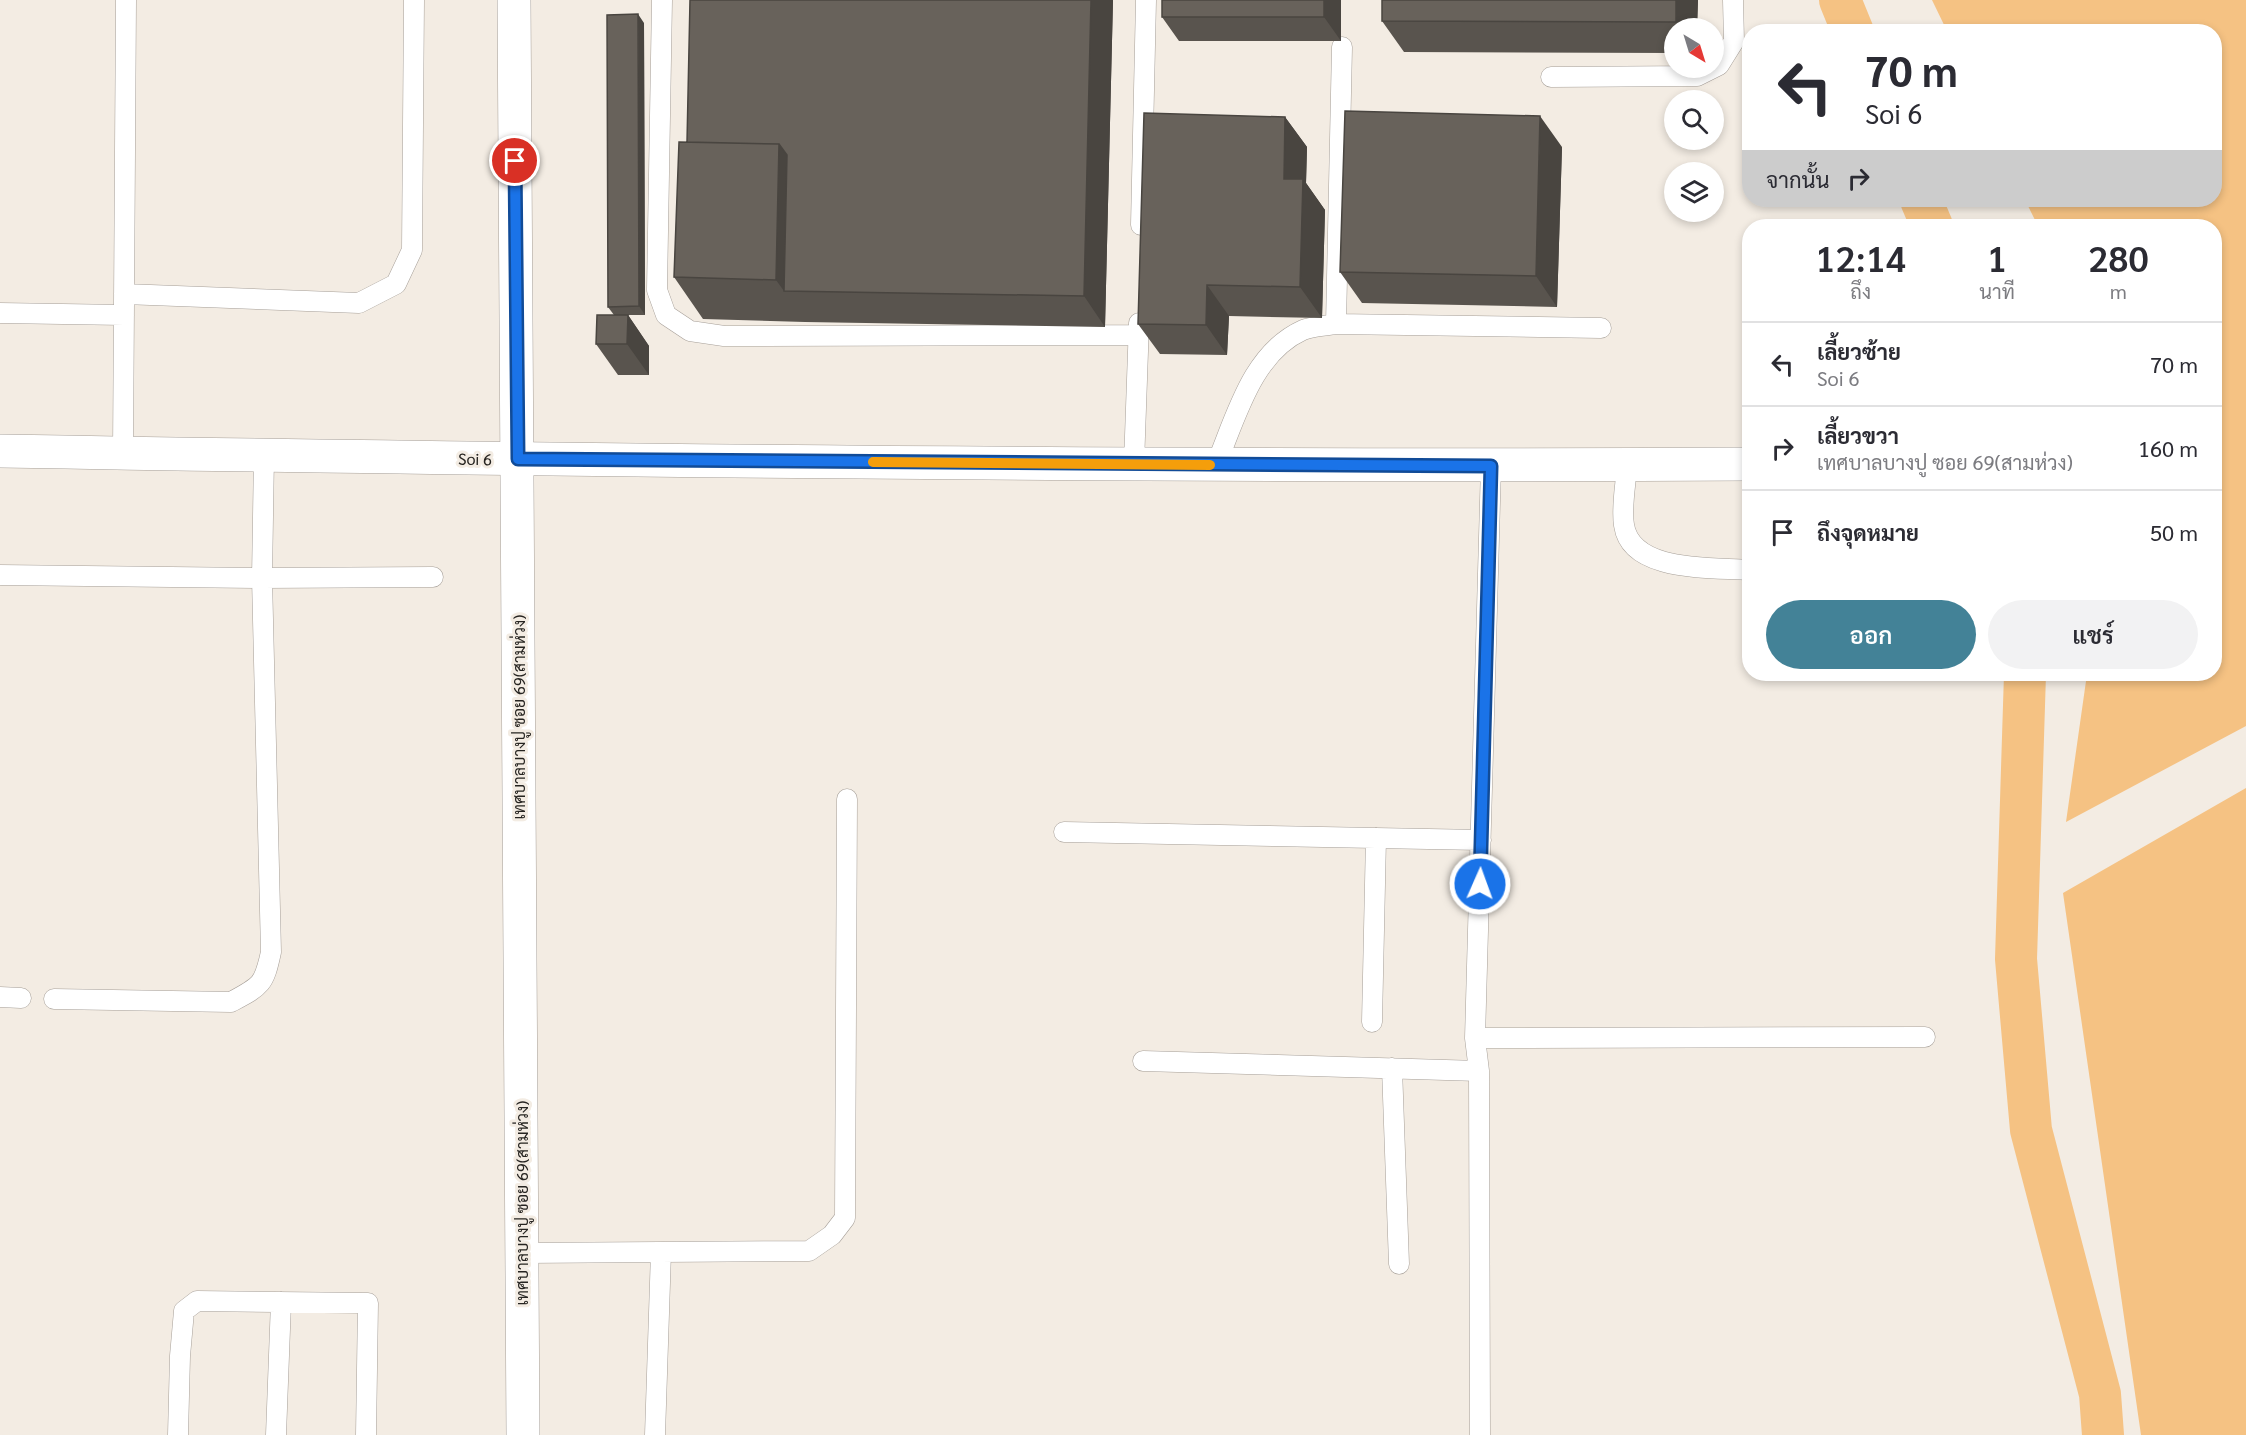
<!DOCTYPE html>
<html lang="th">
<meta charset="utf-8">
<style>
body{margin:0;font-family:Georgia,Sarabun,serif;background:#f2f2f3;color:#2b2b33;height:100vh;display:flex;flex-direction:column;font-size:22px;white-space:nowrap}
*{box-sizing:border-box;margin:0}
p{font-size:20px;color:#7c7c81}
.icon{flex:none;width:33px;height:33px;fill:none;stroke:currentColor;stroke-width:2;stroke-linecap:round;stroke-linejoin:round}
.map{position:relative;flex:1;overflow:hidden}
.side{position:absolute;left:1742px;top:219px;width:480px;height:462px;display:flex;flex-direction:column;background:#fff;border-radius:24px;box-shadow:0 3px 9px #0003}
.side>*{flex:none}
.guide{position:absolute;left:1742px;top:24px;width:480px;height:183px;border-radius:24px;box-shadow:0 3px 9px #0003;background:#fff;color:#2b2b33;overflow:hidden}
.needle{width:39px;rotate:142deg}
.fabs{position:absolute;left:1664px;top:18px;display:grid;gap:12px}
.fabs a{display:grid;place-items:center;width:60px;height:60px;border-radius:50%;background:#fff;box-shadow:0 3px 9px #0003;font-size:30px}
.pin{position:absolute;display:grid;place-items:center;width:51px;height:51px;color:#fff;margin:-26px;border:3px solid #fff;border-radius:50%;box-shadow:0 2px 6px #0007}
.me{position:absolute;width:66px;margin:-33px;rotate:2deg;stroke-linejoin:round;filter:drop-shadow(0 0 4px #0008)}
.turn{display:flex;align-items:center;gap:21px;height:126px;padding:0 24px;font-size:27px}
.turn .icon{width:78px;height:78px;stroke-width:2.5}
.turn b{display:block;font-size:42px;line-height:51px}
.then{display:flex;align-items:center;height:57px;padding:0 24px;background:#0003;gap:12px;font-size:22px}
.eta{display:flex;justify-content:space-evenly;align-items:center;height:102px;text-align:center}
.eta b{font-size:36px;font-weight:600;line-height:42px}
.cta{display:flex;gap:12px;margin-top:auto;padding:12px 24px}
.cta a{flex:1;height:69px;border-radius:36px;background:#438297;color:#fff;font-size:24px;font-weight:600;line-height:69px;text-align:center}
.cta a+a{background:#f2f2f3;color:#2b2b33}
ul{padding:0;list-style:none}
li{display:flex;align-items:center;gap:18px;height:84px;padding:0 24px;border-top:2px solid #e1e1e2}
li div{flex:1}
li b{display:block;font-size:22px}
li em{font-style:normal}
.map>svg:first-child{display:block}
.water{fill:#f5c283}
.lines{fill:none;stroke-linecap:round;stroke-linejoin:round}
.canal{stroke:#f5c283;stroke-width:42}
.service-casing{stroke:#a69f98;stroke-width:21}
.minor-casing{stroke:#a69f98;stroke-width:34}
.tertiary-casing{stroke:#a69f98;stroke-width:34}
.service{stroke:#fff;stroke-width:20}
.minor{stroke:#fff;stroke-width:33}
.tertiary{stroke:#fff;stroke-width:33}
.wall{fill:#59544e}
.shaded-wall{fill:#494540}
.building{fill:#68625b;stroke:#494540;stroke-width:1.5}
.route-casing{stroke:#114b97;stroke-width:15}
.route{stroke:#1a73e8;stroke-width:10}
.slow{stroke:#f59e0b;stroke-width:10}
.labels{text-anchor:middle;stroke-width:6;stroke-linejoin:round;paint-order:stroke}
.street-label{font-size:16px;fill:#262421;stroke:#f3ece3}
</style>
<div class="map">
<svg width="2246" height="1435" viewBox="0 0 2246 1435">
<rect width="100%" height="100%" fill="#f3ece3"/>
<!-- water -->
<path class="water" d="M1932,0H2246V726L2066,822L2087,674H2214V226H2038L2025,200H2214V32L1947,31Z
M2246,788V1435H2141L2063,893Z"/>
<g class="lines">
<!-- canal -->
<path class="canal" d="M1840,0L1853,32
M1921,200L1932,226
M2025,674L2016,959L2031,1130L2100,1394L2103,1435"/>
<defs>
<path id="service" d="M662,0L657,290L666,315L690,331L724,336L1139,335
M1551,77L1697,76L1719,65L1734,41L1733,0
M1141,225L1146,0
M124,294L359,303L396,284L412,250L414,0
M0,313L124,315
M1336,324L1342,47
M123,454L126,0
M1134,464L1139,323
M1216,465C1236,417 1252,353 1303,330C1313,326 1326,326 1336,324L1601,328
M1627,465C1626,484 1621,507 1624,525C1631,573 1712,567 1749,570
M0,575L262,578L433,577
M1064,832L1481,840
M0,997L21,998
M54,999L231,1002C261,986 264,985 271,952L262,578L264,455
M1372,1022L1376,838
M1475,1038L1925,1037
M1143,1061L1479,1071
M1392,1068L1399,1264
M522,1253L809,1251L832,1235L845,1218L847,799
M178,1435L180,1356L184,1311L197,1301L368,1303L366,1435
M276,1435L281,1302
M655,1435L661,1252
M1480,1435L1479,1071L1475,1038L1491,466"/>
<path id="minor" d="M0,451C583,461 1166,467 1749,464"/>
<path id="tertiary" d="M514,0L523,1435"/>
</defs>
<!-- service casing -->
<use href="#service" class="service-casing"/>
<!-- minor casing -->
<use href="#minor" class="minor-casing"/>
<!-- tertiary casing -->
<use href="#tertiary" class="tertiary-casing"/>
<!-- service -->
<use href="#service" class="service"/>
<!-- minor -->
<use href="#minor" class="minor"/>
<!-- tertiary -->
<use href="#tertiary" class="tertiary"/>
</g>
<!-- wall -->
<path class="wall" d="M1113,0L1105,327L805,322L703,319L674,277L687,142Z
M1162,0H1341V41H1179L1162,17Z
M1382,0H1698L1697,28H1674V53L1404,52L1382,21Z
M644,23L645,315H626H628L649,346V375H618L596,344L614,315L608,307Z
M1285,117L1307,147L1306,183L1325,210L1322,318L1229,316L1227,355L1160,354L1138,324Z
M1562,147L1557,307L1362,303L1340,272Z"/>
<!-- shaded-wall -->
<path class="shaded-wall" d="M1091,0H1113L1105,327L1084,296Z
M1324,0H1341V41L1324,17Z
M1676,0H1698L1697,28H1680L1676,22Z
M638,14L644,23L645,315L639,306Z
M1540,116L1562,147L1557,307L1536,276Z
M1285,117L1307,147L1306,183L1325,210L1322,318L1300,287L1284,179Z
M779,144L809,185L784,291L776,280Z
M1207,285L1229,316L1227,355L1206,325Z
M628,315L649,346V375L627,344Z"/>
<!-- building -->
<path class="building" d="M690,0H1091L1084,296L784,291L787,155L779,144L687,142Z
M1162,0H1324V17H1162Z
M1382,0H1676V22L1382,21Z
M638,14L639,306L608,307L607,15Z
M1345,111L1540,116L1536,276L1340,272Z
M1144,113L1285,117L1284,179H1303L1300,287L1207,285L1206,325L1138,324Z
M679,142L779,144L776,280L674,277Z
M597,315H628L627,344H596Z"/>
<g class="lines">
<defs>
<path id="route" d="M515,161L518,459L1491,466L1480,884"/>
</defs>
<!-- route casing -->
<use href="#route" class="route-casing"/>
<!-- route -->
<use href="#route" class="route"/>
<!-- slow -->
<path class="slow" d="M873,462L1210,465"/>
</g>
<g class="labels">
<!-- street labels -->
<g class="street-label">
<text transform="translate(475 459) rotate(1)" y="6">Soi 6</text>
<text transform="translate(519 717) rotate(-90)" y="6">เทศบาลบางปู ซอย 69(สามห่วง)</text>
<text transform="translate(522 1203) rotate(-90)" y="6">เทศบาลบางปู ซอย 69(สามห่วง)</text>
</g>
</g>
</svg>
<div class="fabs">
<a><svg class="needle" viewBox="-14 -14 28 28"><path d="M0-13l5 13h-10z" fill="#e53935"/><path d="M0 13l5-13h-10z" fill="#7c7c81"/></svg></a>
<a><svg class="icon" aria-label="search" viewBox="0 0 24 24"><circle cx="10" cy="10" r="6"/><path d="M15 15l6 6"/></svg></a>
<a><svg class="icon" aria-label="layers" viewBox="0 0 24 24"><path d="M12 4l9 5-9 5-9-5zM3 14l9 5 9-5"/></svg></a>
</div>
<div class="pin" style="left:515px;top:161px;background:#d93025"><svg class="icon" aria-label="arrive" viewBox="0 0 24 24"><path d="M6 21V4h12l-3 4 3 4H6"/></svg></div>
<svg class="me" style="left:1480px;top:884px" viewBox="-20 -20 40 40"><circle r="17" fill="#1a73e8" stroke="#fff" stroke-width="3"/><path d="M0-11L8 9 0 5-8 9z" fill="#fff"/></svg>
<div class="guide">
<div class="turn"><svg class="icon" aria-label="left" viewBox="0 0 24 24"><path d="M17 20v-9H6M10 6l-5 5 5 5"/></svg><div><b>70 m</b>Soi 6</div></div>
<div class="then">จากนั้น<svg class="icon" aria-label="right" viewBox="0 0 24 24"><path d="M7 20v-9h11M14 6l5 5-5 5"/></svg></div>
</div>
<section class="side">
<div class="eta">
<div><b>12:14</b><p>ถึง</p></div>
<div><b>1</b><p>นาที</p></div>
<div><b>280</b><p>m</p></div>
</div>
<ul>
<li><svg class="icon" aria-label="left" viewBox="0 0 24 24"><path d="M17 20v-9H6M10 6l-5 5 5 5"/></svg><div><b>เลี้ยวซ้าย</b><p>Soi 6</p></div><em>70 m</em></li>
<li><svg class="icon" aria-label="right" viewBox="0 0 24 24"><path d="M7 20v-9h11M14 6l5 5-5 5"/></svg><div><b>เลี้ยวขวา</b><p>เทศบาลบางปู ซอย 69(สามห่วง)</p></div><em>160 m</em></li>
<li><svg class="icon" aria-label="arrive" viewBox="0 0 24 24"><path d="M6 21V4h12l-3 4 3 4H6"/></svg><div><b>ถึงจุดหมาย</b></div><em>50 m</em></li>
</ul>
<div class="cta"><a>ออก</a><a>แชร์</a></div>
</section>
</div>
